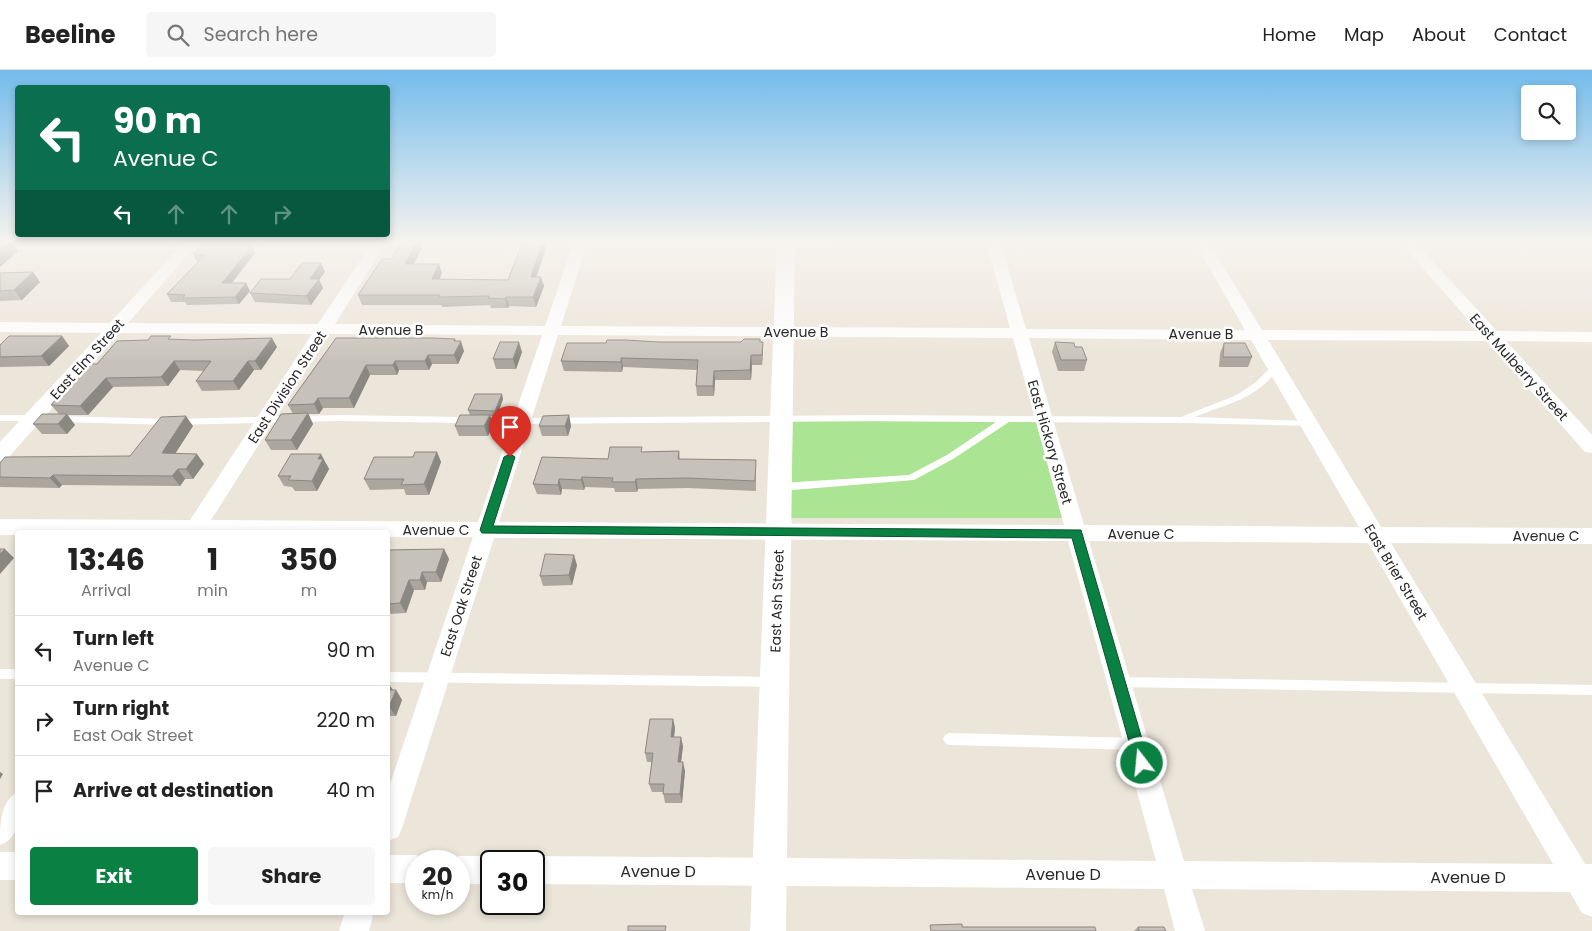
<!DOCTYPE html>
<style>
body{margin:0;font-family:Poppins,sans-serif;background:#f6f6f6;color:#222;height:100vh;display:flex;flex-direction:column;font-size:19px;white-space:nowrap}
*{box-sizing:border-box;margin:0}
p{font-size:16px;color:#767676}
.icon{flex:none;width:28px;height:28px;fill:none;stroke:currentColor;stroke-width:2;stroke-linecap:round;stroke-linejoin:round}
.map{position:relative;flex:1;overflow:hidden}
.panel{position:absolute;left:15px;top:460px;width:375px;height:385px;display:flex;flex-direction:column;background:#fff;border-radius:5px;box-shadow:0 2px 8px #0003}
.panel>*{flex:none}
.top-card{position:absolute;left:15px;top:15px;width:375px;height:152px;border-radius:5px;box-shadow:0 2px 8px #0003;background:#0b6e4f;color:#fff;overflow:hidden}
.tools{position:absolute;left:1521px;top:15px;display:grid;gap:10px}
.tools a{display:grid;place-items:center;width:55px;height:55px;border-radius:5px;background:#fff;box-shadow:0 2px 8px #0003;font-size:25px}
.speed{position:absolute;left:405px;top:780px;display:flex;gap:10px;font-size:25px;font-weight:700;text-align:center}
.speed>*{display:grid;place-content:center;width:65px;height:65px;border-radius:50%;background:#fff;box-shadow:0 2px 8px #0003;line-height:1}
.speed small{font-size:12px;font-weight:400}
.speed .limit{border:2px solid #111;border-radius:8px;background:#fff;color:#111}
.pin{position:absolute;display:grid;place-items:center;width:42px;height:42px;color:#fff;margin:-51px -21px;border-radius:50% 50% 50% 0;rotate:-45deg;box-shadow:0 0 5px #0007}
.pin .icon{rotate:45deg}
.me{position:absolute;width:55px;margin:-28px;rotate:344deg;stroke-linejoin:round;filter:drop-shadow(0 0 4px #0008)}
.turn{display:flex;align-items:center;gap:18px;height:105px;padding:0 15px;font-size:22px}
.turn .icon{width:65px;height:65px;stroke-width:2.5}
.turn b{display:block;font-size:35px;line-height:42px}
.lanes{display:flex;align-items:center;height:48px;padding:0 15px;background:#0003;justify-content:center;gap:25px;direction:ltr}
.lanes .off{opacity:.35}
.eta{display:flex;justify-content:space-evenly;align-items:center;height:85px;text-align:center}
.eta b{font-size:30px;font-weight:700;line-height:35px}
.cta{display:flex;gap:10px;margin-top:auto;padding:10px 15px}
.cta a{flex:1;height:58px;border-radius:5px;background:#0b8043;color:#fff;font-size:20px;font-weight:700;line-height:58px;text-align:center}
.cta a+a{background:#f6f6f6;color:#222}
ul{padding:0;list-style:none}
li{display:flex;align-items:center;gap:15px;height:70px;padding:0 15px;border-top:1px solid #e0e0e0}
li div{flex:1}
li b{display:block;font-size:19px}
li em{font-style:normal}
header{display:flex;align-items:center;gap:30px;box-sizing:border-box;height:70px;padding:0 25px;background:#fff;border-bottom:1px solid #e0e0e0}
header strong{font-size:24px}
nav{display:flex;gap:28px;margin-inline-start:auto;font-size:18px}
.search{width:350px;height:45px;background:#f6f6f6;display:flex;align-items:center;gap:12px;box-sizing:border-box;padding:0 18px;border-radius:5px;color:#767676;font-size:19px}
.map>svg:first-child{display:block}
.green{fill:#abe593}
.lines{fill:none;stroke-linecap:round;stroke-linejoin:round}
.service{fill:#fff;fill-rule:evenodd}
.minor{fill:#fff;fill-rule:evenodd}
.tertiary{fill:#fff;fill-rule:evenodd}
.wall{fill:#aba79f}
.shaded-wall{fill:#8b8882}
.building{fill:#c7c2b9;stroke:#8b8882}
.route{fill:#0b8043;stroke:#07532c}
.labels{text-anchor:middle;stroke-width:5;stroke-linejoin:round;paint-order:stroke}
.street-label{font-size:14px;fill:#292929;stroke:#fff}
.near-street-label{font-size:16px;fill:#292929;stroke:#fff}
</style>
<header>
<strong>Beeline</strong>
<div class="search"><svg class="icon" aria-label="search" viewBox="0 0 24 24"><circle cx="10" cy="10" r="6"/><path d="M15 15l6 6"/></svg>Search here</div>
<nav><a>Home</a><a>Map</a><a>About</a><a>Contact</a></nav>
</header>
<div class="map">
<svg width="1592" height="861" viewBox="0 0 1592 861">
<rect width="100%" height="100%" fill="#ece5d9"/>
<!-- green -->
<path class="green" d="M793,351L1037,352L1062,448H790Z"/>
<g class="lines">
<!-- service -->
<path class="service" d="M915,171L997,172L993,174L786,178L378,176L374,174L378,172L786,174Z
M0,175L211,177L215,179L211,181L0,179Z
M238,177L374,178L378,180L374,182L241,181H238Z
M1275,295L1279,298L1278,300C1251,332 1230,332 1195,347L1308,351L1311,352L1313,354L1311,356L1183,353L1009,352L953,389L914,410L780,421L775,417L780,413L909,405L947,385L996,352L876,351L522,354L340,351L171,355L58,352L53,349L58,346L171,349L340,345L522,348L876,345L1181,347L1237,325L1256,312L1272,296Z
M0,345H34L39,348L34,351H0Z
M0,599H18V609H0Z
M388,602L774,607L778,608L780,612L778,616L774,617L388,612Z
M1119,607L1592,615V625L1119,617L1115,616L1113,612L1115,608Z
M949,663L1136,668L1140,670L1142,674L1140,678L1136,680L949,675L945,673L943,669L945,665Z"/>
<!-- minor -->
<path class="minor" d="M185,171H200L128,253L318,254L373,171H387L335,254L545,256L574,171H588L561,256L1010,258L986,171H1000L1026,259L1245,260L1194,171H1208L1262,260L1478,261L1399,171H1414L1497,261L1592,262V272L1506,271L1592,365V383L1585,382L1487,271L1268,270L1381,457L1592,458V474L1391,473L1585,794H1592V847L1582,843L1570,822L1192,819L1205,861H1175L1164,819L534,814V791H524L534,786L1156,791L1068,471L494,468L402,758L398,767L388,771V720L473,467H388V462H18V465H0V449L190,450L312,264L119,263L7,389L0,391V372L101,263L0,262V252L110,253ZM329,264L542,265L478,452L211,450ZM558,265L1013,268L1064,455L499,452ZM1029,268L1251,270L1359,457L1084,455ZM1089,471L1368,473L1553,794L1184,791Z
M18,722C18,743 23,766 0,775C0,755 0,731 18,722Z
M0,782H18V810H0Z
M388,785H416L426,789L427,791H416V813H388Z
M459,786H491L501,791H491V814H459V791H449Z
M345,842H374L369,861H339Z"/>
<!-- tertiary -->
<path class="tertiary" d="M777,171H795L786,861H750Z"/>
</g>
<!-- wall -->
<path class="wall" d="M0,171H29L26,173H12L18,181Z
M210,171H248L245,175L212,174Z
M523,171H544L546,179L536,207H541L544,216L536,237L509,236L508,238H491L490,235L442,237L441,235H362L358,225L391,189L422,178L414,194L442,203L440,209L508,210Z
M255,183L232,213L250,221L239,234L187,235L185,232H171L167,224L199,192H197L193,184Z
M321,193L325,202L319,210L323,218L311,235L255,232L250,223L290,209Z
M33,202L40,212L22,230L0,231V203Z
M62,266L69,276L49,296L0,297V275Z
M336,268L464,281L458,294H432L429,300H399L397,305H370L354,338H323L319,344H308L313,354L297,380H271L265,370L293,344L288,335Z
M148,270H173L277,277L261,300H254L239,320L202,321L196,311L204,301L180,300L168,316L113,317L88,345H67L75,355L67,364H42L33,354L59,344L51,335L77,309L97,294Z
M763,272L762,295H752L751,310H715L714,326H697L696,316L697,300L623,297L622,302L564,301L561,291Z
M1055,272L1075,277L1087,290L1084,301H1058L1052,282Z
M1224,273L1252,287L1248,297H1219L1220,283Z
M522,282L516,299H496L493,289Z
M503,329L497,346H490L493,355L488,366H459L455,356L470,345L468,340Z
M569,345L571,356L568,366H542L539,356Z
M193,356L175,384L204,394L193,409H185L180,416L62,415L59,418L0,417V393L130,386Z
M679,381L680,389L756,400V421L688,418L638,419L637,422H615L614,418L585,417L584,420L562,419L561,425L537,424L533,414L608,389L642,382Z
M437,382L441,392L429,425H406L404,419L370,420L364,409L413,387Z
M327,394V395L329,399L317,421H295L292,417L284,416L278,406Z
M444,479L449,489L441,512H427L425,520H414L406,543L388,544V480Z
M577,495L572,515L543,516L540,506Z
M388,616H390L393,620H396L402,630L396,646H389L388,649Z
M673,649L675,658L674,667L683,676L681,692L685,701L682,733H665L663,722H652L649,714L652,692H647L645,683Z
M1138,857L1166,861H1134Z"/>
<!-- shaded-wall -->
<path class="shaded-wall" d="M11,171L18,181L0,197V180Z
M243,171H248L245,175Z
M417,171H419L422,178L409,203L405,194Z
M543,171H544L546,179L533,216L531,207Z
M252,176L255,183L226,220L222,213Z
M321,193L325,202L319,210L323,218L311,235L306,226L310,209Z
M439,194L442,203L435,218L432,209Z
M33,202L40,212L22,230L14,220Z
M541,207L544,216L536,237L533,227Z
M246,213L250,221L239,234L235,227Z
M506,227L509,236L508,238L505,229Z
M62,266L69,276L49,296L41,286Z
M272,268L277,277L261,300L255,291Z
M455,269L458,277L461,271L464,281L458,294L454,285V271Z
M519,272L522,282L516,299L513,289Z
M763,272V281L762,295V285Z
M428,285L432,294L429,300L425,291Z
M751,285L752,295L751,310L750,300Z
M621,288L623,297L622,302L621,292Z
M174,291L180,300L168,316L161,307Z
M248,291L254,300L239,320L233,311Z
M395,291L399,300L397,305L393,295Z
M366,295L370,305L354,338L349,328Z
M714,301L715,310L714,326L713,316Z
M106,308L113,317L88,345L80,336Z
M502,324L503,329L497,346L495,341Z
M318,328L323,338L319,344L314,334Z
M308,343L313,354L297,380L291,370Z
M67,344L75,355L67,364L58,354Z
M490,345L493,355L488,366L484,356Z
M569,345L571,356L568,366L565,356Z
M186,346L193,356L169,393L162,383Z
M437,382L441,392L429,425L424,414Z
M197,384L204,394L193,409L186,399Z
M321,384L329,399L317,421L312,411L318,389Z
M178,399L185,409L180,416L172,406Z
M53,405L62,415L59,418L50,408Z
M582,407L585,417L584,420L581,410Z
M559,409L562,419L561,425L558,415Z
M636,409L638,419L637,422L635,412Z
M5,479L14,488L0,504V484Z
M444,479L449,489L441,512L436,502Z
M574,485L577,495L572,515L569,505Z
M422,502L427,512L425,520L420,510Z
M409,510L414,520L406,543L400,533Z
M390,616L395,623L396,620L402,630L396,646L389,637V620Z
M673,649L675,658L673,676L671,667Z
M681,667L683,676L680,701L678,692Z
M683,692L685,701L682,733L680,724Z
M0,702L3,704L0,709Z"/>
<!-- building -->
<path class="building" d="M0,171H11L0,180Z
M401,171H417L405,194H439L432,209L508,210L523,171H543L531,207H541L533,227H506L505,229L488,228L489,226L439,227L440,225H358L382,189H391Z
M202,175L252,176L222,213H246L235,227L183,228L185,225L167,224L205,185L193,184Z
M302,193H321L310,209H319L306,226L250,223L261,209H290Z
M33,202L14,220L0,221V203Z
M9,266H62L41,286L0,287V275Z
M151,266H171L168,269L194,270L272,268L255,291H248L233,311H196L211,291H174L161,307L106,308L80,336L51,335L73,309H77L92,294H97L117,271L148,270Z
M336,268H433L455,269L454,271H461L454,285H428L425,291H395L393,295H366L349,328H318L314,334L288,335Z
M744,269H760V272H763L762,285H751L750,300L714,301L713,316H696L698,290L621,288V292L561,291L567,273H606L607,270H625L659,272H741Z
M500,272H519L513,289H493Z
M1055,272L1074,273L1075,277H1082L1087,290H1061Z
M1224,273H1245L1252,287H1223Z
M475,324H502L495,341L468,340Z
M308,343L291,370H265L281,344Z
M42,344H67L58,354H33Z
M460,345H490L484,356H455Z
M569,345L565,356H539L543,346Z
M186,346L162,383L197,384L186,399H178L172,406L53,405L50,408L0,407V393L5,387L130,386L161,347Z
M610,377H642L641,382L679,381L678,389L756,390L755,411L687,408L636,409L635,412H612L613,408L582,407L581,410L559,409L558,415L533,414L542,387L608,389Z
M415,382H437L424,414L401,415L404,409H364L374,387H413Z
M291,384H321L318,389H323L312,411L288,410L291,406H278Z
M0,479H5L0,484Z
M444,479L436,502H422L420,510H409L400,533L388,534V480Z
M545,484L574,485L569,505L540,506Z
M388,616H390L389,620H396L389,637H388Z
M650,649H673L671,667H681L678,692H683L680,724H663L664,714H649L653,683H645Z
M962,854V857H1095L1096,861H931L930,855Z
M628,856H666L665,861H628Z
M1138,857H1164L1166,861H1139Z"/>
<!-- sky -->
<linearGradient id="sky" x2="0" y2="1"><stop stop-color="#74bcec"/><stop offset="0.59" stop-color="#f6f3ee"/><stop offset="1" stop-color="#f6f3ee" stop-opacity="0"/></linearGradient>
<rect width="1592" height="292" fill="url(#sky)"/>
<!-- route -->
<path class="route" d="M510,384L515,387L493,456L1081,460L1149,693L1147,698L1142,700L1137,698L1135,693L1072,468L482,463L480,460L504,387Z"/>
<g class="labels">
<!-- street labels -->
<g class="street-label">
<text x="391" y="265">Avenue B</text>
<text x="796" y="267">Avenue B</text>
<text x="1201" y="269">Avenue B</text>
<text transform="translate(87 289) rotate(-48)" y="5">East Elm Street</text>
<text transform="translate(1519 297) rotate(48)" y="5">East Mulberry Street</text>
<text transform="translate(287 317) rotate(-57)" y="5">East Division Street</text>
<text transform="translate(1050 372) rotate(74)" y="5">East Hickory Street</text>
<text x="436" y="465">Avenue C</text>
<text x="1141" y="469">Avenue C</text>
<text x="1546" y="471">Avenue C</text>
<text transform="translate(1396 502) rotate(59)" y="5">East Brier Street</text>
<text transform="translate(777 531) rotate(-88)" y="5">East Ash Street</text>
<text transform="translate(461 536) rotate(-72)" y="5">East Oak Street</text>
</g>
<!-- near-street labels -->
<g class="near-street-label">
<text x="658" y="807">Avenue D</text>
<text x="1063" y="810">Avenue D</text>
<text x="1468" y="813">Avenue D</text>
</g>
</g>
</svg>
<div class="tools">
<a><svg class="icon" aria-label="search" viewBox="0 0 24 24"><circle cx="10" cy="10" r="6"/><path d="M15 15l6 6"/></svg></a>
</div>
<div class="speed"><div>20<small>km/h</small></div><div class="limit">30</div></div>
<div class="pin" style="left:510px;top:387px;background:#d93025"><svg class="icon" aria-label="arrive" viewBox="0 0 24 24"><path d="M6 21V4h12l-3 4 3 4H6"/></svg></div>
<svg class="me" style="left:1142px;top:693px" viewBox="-20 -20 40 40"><circle r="17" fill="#0b8043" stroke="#fff" stroke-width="3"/><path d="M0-11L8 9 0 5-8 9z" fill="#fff"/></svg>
<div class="top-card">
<div class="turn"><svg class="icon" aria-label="left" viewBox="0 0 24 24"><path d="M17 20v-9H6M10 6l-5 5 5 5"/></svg><div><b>90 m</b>Avenue C</div></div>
<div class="lanes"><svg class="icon" aria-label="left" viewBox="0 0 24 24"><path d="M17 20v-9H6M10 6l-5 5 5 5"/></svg><svg class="icon off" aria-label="ahead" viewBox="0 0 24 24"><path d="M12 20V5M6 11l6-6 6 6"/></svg><svg class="icon off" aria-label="ahead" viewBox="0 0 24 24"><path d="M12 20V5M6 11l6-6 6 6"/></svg><svg class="icon off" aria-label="right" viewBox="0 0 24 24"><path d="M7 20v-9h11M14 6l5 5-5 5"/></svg></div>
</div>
<section class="panel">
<div class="eta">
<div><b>13:46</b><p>Arrival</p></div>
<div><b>1</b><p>min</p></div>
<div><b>350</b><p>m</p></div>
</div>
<ul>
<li><svg class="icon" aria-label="left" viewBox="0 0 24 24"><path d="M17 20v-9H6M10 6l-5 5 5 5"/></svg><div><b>Turn left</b><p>Avenue C</p></div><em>90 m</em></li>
<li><svg class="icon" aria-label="right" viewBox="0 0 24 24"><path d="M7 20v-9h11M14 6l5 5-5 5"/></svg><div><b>Turn right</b><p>East Oak Street</p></div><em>220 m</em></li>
<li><svg class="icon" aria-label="arrive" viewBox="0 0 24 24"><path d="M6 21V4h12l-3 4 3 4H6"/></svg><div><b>Arrive at destination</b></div><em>40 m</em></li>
</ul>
<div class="cta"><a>Exit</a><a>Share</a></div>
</section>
</div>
